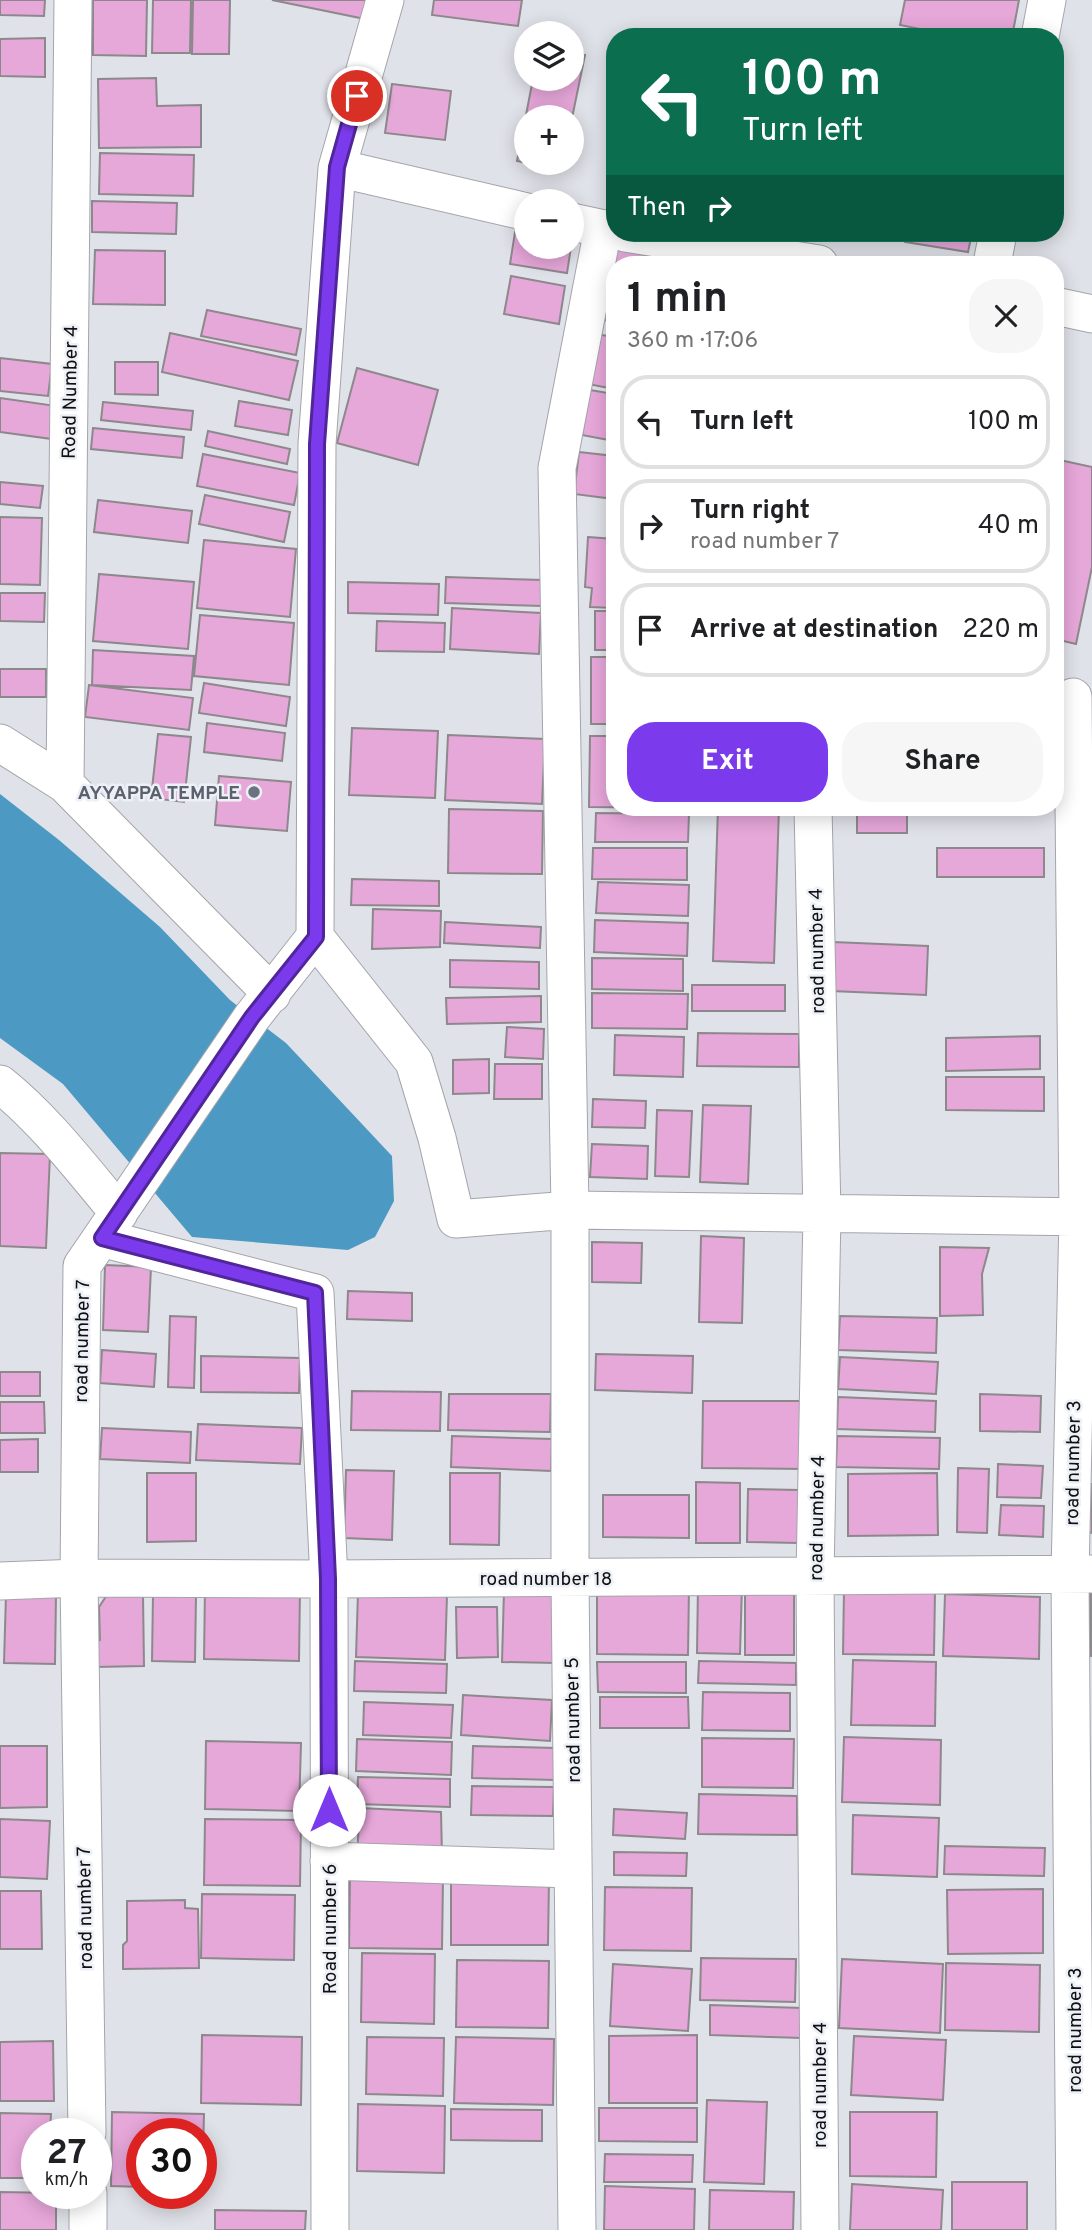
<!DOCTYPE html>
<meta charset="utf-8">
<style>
body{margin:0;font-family:Overpass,sans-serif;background:#f6f6f6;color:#202124;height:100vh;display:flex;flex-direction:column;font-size:26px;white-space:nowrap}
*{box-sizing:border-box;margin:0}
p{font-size:23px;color:#757577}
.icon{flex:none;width:38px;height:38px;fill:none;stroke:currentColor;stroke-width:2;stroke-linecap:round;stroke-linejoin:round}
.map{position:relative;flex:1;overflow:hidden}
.drawer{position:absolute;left:606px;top:256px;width:458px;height:560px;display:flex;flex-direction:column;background:#fff;border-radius:28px;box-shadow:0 4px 18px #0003}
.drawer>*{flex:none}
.hud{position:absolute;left:606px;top:28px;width:458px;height:214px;border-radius:28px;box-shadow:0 4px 18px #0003;background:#0b6e4f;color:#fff;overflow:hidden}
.controls{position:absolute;left:514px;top:21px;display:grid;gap:14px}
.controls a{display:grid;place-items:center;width:70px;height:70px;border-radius:50%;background:#fff;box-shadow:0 4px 18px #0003;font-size:35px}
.speed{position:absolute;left:21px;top:2118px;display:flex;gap:14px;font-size:35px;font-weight:700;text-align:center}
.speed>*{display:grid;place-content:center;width:91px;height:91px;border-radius:50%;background:#fff;box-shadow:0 4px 18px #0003;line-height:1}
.speed small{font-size:18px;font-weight:400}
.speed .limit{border:10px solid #d22;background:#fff;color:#111}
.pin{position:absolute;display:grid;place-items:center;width:60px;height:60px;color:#fff;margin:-30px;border:4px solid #fff;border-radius:50%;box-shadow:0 2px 7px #0007}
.me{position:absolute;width:77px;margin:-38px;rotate:0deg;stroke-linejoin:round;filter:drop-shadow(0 0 5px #0008)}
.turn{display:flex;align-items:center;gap:24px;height:147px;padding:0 21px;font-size:32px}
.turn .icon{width:91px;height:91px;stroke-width:2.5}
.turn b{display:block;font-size:49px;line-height:60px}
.then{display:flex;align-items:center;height:66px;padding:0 21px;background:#0003;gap:14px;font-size:26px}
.round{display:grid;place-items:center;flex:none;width:74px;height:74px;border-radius:28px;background:#f6f6f6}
.headline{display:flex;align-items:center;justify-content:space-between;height:119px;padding:0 21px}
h1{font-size:42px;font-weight:700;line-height:52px}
.action{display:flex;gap:14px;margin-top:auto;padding:14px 21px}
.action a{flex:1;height:80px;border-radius:28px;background:#7c3aed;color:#fff;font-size:28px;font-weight:700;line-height:80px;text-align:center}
.action a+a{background:#f6f6f6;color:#202124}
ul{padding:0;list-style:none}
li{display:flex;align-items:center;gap:21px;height:94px;margin:0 14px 10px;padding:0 7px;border:4px solid #e0e0e0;border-radius:28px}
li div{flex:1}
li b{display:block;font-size:26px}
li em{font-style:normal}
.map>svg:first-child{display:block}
.water{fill:#4c9ac3}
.building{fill:#e6a7d9;stroke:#8d888c;stroke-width:2}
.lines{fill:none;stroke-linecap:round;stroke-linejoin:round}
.street-casing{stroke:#a3a5ab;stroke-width:39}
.street{stroke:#fff;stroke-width:37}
.route-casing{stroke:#51269a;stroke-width:18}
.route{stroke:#7c3aed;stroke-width:12}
.worship-dot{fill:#6b7280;stroke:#edf0f6;stroke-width:2.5}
.labels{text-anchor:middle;stroke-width:5;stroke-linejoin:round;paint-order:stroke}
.street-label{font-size:19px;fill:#101012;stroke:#edf0f6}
.worship-label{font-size:19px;font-weight:bold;fill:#5b616d;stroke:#edf0f6;text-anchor:end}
</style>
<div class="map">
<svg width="1092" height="2230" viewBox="0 0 1092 2230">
<rect width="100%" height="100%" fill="#e0e2e9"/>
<!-- water -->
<path class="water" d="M0,794L59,840L160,927L230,1000L286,1043L392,1156L394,1201L375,1237L348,1250L192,1237L63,1084L0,1038Z"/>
<!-- building -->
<path class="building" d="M0,0H45L44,16L0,15Z
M93,0H147L146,56L93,55Z
M153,0H191L190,53H152Z
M193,0H230L229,54H192Z
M272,0H369L365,19Z
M434,0H522L518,26L432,15Z
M905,0H1019L1012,37H959L900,25Z
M45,38V77L0,76V39Z
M572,52L585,55L572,118L527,117V163L517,161L533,79H572Z
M156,78L157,106L201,105V147L99,148L98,79Z
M392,84L451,91L445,140L385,133Z
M100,153L194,155L193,196L99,194Z
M527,163H564L562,170Z
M92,201L177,203L176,234L92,232Z
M516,226L527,228V247H571L567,273L510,264Z
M906,233H972L968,252L905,242Z
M612,248L660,256L658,264H614V322L600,319Z
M671,249L714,264H668Z
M95,250L165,251V305L93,304Z
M511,276L565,286L559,324L504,314Z
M207,310L301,329L296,355L201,336Z
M170,333L298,361L289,400L162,372Z
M596,334L614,337V389L588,384Z
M0,358L52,364L48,396L0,391Z
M115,362H158V395L115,394Z
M357,368L438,390L418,465L337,443Z
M590,390L614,394V441L582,435Z
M0,398L56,406L52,439L0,432Z
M239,401L292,410L288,435L235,426Z
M103,402L193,411L191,430L101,420Z
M93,428L184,437L182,458L91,449Z
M208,431L290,449L287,464L205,446Z
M579,452L614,456V499L574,494Z
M203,454L300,473L294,505L197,486Z
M1055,459L1092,467V567L1076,644L1055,639Z
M0,482L43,486L40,508L0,504Z
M205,495L290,512L284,542L199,524Z
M98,500L192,511L188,543L94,532Z
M0,517L42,518L40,585L0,584Z
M588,537L614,539V608L590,607L592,588L585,587Z
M204,540L296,549L290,617L197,608Z
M99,574L194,582L188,649L93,641Z
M446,577L543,580L542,606L445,603Z
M348,582L439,584L438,615L348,613Z
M0,593H45L44,622L0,621Z
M452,608L541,613L539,654L450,649Z
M595,611H614V650H595Z
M200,615L294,623L289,685L194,676Z
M377,621L445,623L444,652L376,651Z
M93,650L194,656L191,690L92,685Z
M591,657H614V724H591Z
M0,669H46V697H0Z
M204,683L290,697L286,726L199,713Z
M89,685L193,698L189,730L85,717Z
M207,723L285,733L282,761L204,752Z
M352,728L438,731L435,798L349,795Z
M158,734L191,737L184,802L151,798Z
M448,735L545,739L542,804L445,800Z
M590,736H614V807L684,808L589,807Z
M219,776L291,782L287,831L215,825Z
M718,807H779L774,963L713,961Z
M857,807H907V833H857Z
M449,809L543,811L542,874L448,873Z
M596,813L689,814L688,842H595Z
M593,848H687V880L592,879Z
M937,848H1044V877H937Z
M352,879L439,881V906L351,905Z
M598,882L689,885L688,916L596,913Z
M373,909L441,911L440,947L372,949Z
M595,920L688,923L687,956L594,952Z
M445,922L541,927L540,948L444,943Z
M833,942L928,946L926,995L831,991Z
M592,958L683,959V991L592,989Z
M450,960L539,962V989L450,987Z
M692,985H785V1011H692Z
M592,993L688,994L687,1029L592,1028Z
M541,996V1022L447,1024L446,998Z
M507,1027L544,1029L543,1059L505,1057Z
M698,1033L799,1034V1067L697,1066Z
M615,1035L684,1037L683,1077L614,1075Z
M1040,1036V1069L946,1071V1038Z
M489,1059V1093L453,1094V1060Z
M495,1064H542V1099H494Z
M946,1077H1044V1111L946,1110Z
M593,1099L646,1101L645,1128L592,1127Z
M703,1105L751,1106L748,1184L700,1182Z
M657,1110L692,1111L689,1177L655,1176Z
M592,1144L648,1146L647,1179L590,1177Z
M0,1153L50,1154L46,1248L0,1246Z
M701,1236L744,1238L742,1323L699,1322Z
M592,1242L642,1243L641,1283L592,1282Z
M940,1247L989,1248L982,1274L983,1315L940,1316Z
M105,1265L151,1267L148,1332L103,1330Z
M348,1291L412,1293V1321L347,1319Z
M170,1316L196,1317L194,1388L168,1387Z
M840,1316L937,1318L936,1353L838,1350Z
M102,1350L156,1354L154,1387L100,1383Z
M596,1354L693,1356L692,1393L595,1390Z
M201,1356L300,1358L299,1393L201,1392Z
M840,1357L938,1362L936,1394L838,1389Z
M0,1372H40V1396H0Z
M352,1391L441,1392L440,1431L351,1430Z
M449,1394H551L550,1432L448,1430Z
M980,1394L1041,1396L1040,1432L980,1431Z
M838,1397L936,1401L935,1432L837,1429Z
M703,1401H803V1469L702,1468Z
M0,1402H44L45,1433H0Z
M198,1424L302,1428L300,1464L196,1460Z
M102,1428L191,1432L190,1463L100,1459Z
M452,1436L552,1439L551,1471L451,1467Z
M837,1436L940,1438L939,1469L836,1467Z
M38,1439V1472H0V1440Z
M998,1464L1043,1466L1041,1498L997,1497Z
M958,1468L989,1469L987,1533L957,1532Z
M346,1470L394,1471L392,1540L344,1538Z
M147,1473H196V1541L147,1542Z
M450,1473H500L499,1545L450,1544Z
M937,1473L938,1535L848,1536V1474Z
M696,1482L740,1483V1543H696Z
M1091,1484H1092V1533L1089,1532Z
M748,1489L799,1490L798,1543L747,1542Z
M603,1495H689V1538L603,1537Z
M1001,1505L1044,1506L1043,1537L999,1535Z
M698,1585L742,1586L740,1654L697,1653Z
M597,1586L689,1587L688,1655L597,1654Z
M205,1587L300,1588L299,1661L204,1659Z
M504,1590L559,1591L556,1663L502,1662Z
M844,1590L935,1591L934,1655L843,1654Z
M745,1591L794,1592V1655H745Z
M1090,1591H1092V1656H1090Z
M358,1592L447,1595L445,1660L356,1657Z
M6,1594L56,1595L55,1664L4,1663Z
M153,1594L196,1595L195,1662L152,1661Z
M945,1594L1040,1597L1039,1659L943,1656Z
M107,1595H143L144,1666L95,1667V1643L100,1640L99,1607Z
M456,1607H497L498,1657L457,1658Z
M853,1660L936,1662L935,1726L851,1725Z
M355,1661L447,1664L446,1693L354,1691Z
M699,1661L796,1663V1685L698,1683Z
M597,1662H686V1693L598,1692Z
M703,1692L790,1693V1731L702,1730Z
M463,1695L552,1700L550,1741L461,1735Z
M600,1697H688L689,1728H600Z
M364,1702L453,1705L451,1738L363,1735Z
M844,1737L941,1740L940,1805L842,1802Z
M702,1738L794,1739L793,1788L702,1787Z
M357,1739L452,1742L451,1775L356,1771Z
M206,1741L301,1743L299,1811L205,1809Z
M0,1746H47V1807L0,1808Z
M473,1746L556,1748L555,1780L472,1778Z
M358,1777L450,1779V1807L357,1804Z
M472,1786L554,1787L553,1816L471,1815Z
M699,1794L797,1796V1835L698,1834Z
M360,1808L441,1812L442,1855L357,1854Z
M614,1809L687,1813L685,1839L613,1835Z
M853,1815L939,1818L937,1877L852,1874Z
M0,1819L50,1821L47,1879L0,1877Z
M205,1819L301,1820L300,1886L204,1885Z
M945,1846L1045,1848L1044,1876L944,1874Z
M614,1852L687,1853L686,1876L614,1875Z
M350,1878L443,1879L442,1949L349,1948Z
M451,1878H549L548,1945H451Z
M605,1887L692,1888L691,1951L604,1950Z
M1043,1889V1953L948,1954L947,1890Z
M0,1891H41L42,1949H0Z
M202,1894L295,1895L294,1960L201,1958Z
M185,1900V1908L198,1909L199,1968L123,1969V1945L127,1941V1901Z
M362,1953L435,1954L434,2024L361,2022Z
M701,1958L796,1959L795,2002L700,2000Z
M842,1959L943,1964L940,2033L839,2028Z
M457,1960L549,1961L548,2028L456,2027Z
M946,1963L1040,1965L1039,2032L945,2030Z
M613,1964L692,1969L688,2031L610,2026Z
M710,2005L803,2008L802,2038L710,2035Z
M202,2035L302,2037L301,2105L201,2103Z
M697,2035V2103H609V2036Z
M854,2036L946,2040L943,2100L851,2095Z
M367,2037L444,2038L443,2096L366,2094Z
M456,2037L554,2039L553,2105L454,2103Z
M53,2041L54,2101H0V2042Z
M707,2100L767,2102L764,2184L704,2182Z
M358,2104L445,2106L444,2173L357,2171Z
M599,2108H697V2142L599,2141Z
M451,2109L542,2110V2141L451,2140Z
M112,2112L204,2114L202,2188L201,2133H142V2187L111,2186Z
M850,2112H937L936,2177L850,2176Z
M0,2113L51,2114L50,2133H37V2178H0Z
M605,2154L693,2155L692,2182H604Z
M952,2182H1027V2230H952Z
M852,2184L943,2190L941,2230H850Z
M605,2186L695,2189L694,2230H604Z
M710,2190L794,2192L793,2230H709Z
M0,2192L56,2193V2230H0Z
M215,2210L306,2211L305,2230H215Z"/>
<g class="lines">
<defs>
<path id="street" d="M1040,37L1047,0
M337,168L527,212
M572,222L614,231
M625,233L819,264
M992,264L998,233
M1055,306L1092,314
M1073,697L1078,1217L1070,1574L1075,2230
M0,743L65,784L272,994
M65,784L73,0
M813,807L822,1213L815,1576L820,2230
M315,937L414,1062L437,1138L456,1219L570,1210L1092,1217
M0,1084C45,1120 82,1169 119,1213
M101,1238L315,1293L329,1579L330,2230
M0,1581L79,1578L329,1579L1092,1574
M329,1861L573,1869
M87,2133L79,1578L82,1266L252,1017L315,937L317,444L337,168L385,0
M88,2193V2230
M577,2230L570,1578V1210L557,468L603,229"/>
</defs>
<!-- street casing -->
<use href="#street" class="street-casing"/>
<!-- street -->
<use href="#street" class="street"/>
</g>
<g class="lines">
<defs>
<path id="route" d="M329,1810L328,1579L315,1293L102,1238L252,1017L316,937L317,444L337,167L357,96"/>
</defs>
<!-- route casing -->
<use href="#route" class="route-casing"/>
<!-- route -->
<use href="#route" class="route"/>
</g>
<!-- markers -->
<circle class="worship-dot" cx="254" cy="792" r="7"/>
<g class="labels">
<!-- street labels -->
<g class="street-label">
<text transform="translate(69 392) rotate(-89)" y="7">Road Number 4</text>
<text transform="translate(816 951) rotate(-91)" y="7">road number 4</text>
<text transform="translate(81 1341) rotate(-89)" y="7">road number 7</text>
<text transform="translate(1072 1463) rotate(-89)" y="7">road number 3</text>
<text transform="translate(816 1518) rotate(-89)" y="7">road number 4</text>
<text x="546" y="1585">road number 18</text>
<text transform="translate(572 1720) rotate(-91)" y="7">road number 5</text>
<text transform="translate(84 1908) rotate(-91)" y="7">road number 7</text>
<text transform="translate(329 1929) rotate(-90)" y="7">Road number 6</text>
<text transform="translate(1074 2030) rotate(-90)" y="7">road number 3</text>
<text transform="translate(819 2085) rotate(-90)" y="7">road number 4</text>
</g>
<!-- worship labels -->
<g class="worship-label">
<text x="240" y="799">AYYAPPA TEMPLE</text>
</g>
</g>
</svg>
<div class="controls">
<a><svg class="icon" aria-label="layers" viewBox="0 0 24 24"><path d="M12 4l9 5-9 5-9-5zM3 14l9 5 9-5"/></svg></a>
<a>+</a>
<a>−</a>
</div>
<div class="speed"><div>27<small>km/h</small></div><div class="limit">30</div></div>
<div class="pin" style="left:357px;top:96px;background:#d93025"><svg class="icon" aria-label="arrive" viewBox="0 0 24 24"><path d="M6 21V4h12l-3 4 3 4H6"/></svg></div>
<svg class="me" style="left:329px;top:1810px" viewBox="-20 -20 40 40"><circle r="19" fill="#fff"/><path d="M0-13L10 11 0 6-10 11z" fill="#7c3aed"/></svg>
<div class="hud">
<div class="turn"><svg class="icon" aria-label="left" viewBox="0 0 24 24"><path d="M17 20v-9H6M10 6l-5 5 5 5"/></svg><div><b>100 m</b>Turn left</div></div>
<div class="then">Then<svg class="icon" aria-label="right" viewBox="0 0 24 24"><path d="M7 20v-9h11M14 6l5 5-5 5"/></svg></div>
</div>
<section class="drawer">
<div class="headline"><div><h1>1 min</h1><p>360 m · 17:06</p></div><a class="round"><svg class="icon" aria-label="close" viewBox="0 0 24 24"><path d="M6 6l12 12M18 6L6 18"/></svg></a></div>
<ul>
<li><svg class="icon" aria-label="left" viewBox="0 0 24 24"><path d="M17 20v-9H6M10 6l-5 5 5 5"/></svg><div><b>Turn left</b></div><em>100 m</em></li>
<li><svg class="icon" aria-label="right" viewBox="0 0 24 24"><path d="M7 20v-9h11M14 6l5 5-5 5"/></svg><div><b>Turn right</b><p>road number 7</p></div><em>40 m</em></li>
<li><svg class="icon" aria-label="arrive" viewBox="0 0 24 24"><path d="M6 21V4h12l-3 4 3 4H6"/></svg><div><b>Arrive at destination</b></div><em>220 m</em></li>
</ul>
<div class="action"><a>Exit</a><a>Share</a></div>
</section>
</div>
